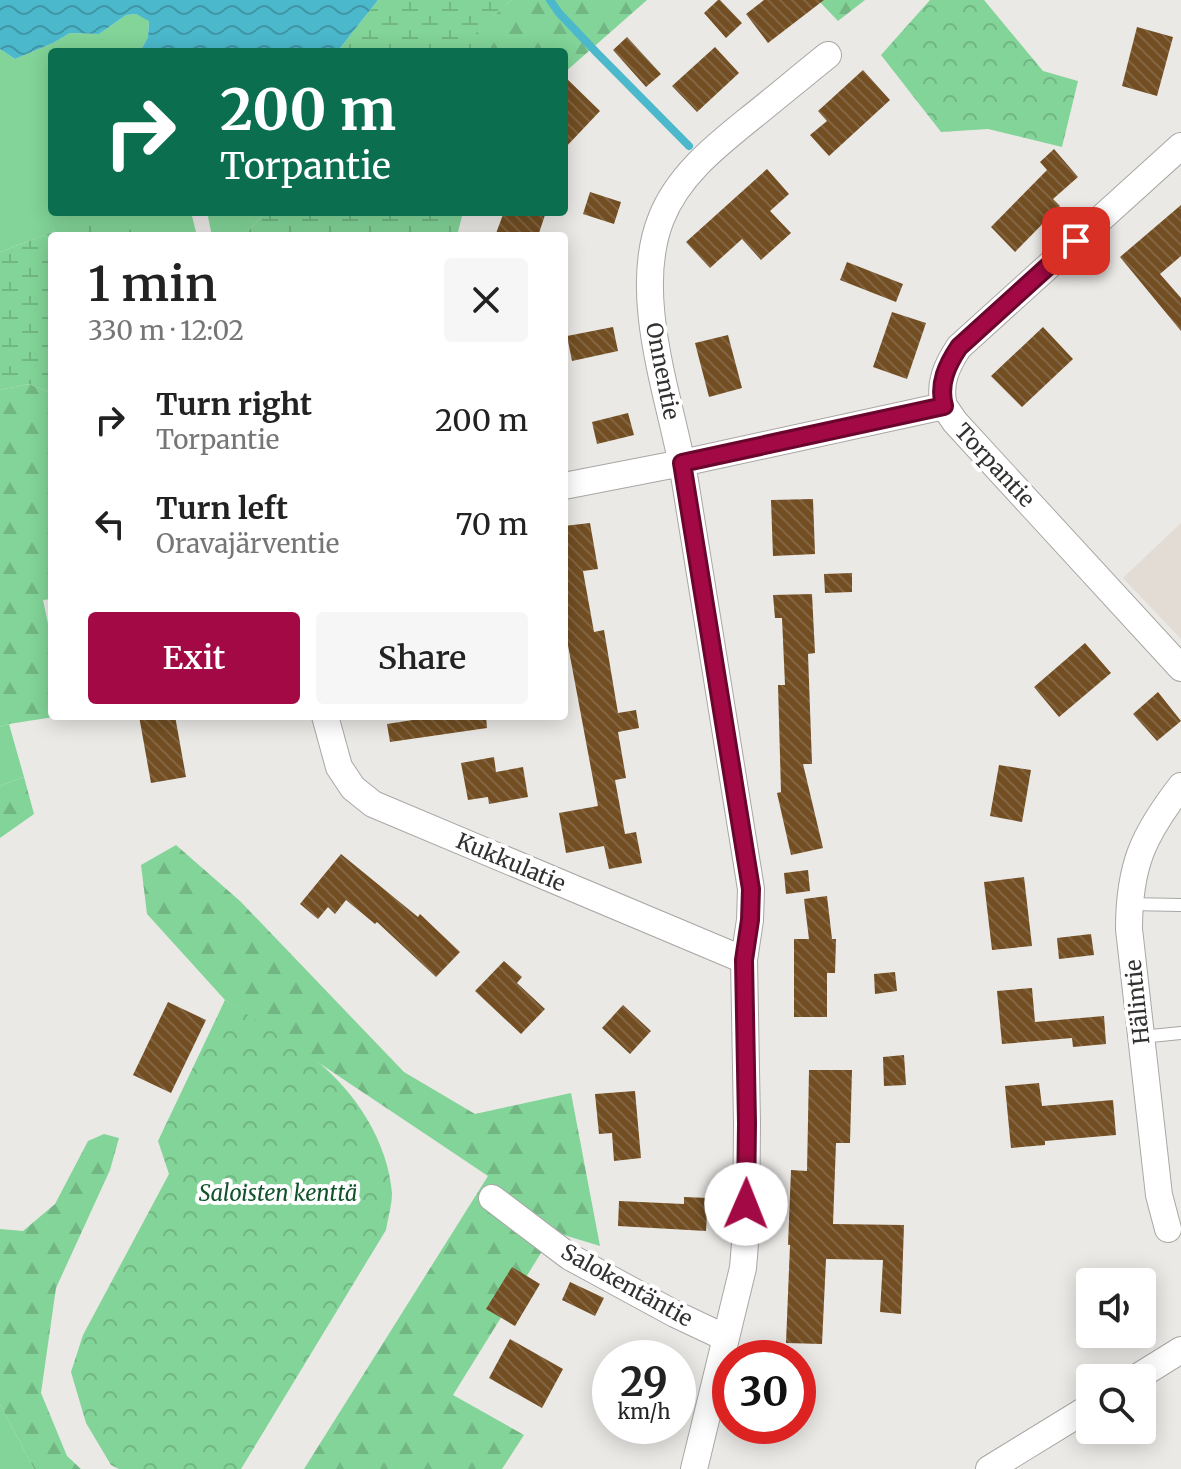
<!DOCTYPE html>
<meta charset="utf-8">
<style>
body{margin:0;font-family:Merriweather,serif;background:#f6f6f6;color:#222;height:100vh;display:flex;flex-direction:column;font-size:30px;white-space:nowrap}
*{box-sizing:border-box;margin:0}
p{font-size:26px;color:#767676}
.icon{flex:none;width:44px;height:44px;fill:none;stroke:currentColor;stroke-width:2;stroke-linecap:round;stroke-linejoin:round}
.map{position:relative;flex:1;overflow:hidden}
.panel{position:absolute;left:48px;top:232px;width:520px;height:488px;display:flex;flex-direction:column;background:#fff;border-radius:8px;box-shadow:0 4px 20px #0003}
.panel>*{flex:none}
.guide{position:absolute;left:48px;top:48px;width:520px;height:168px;border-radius:8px;box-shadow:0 4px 20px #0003;background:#0b6e4f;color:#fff;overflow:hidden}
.controls{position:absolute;left:1076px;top:1268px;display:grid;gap:16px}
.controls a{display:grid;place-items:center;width:80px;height:80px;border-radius:8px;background:#fff;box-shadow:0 4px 20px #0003;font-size:40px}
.speed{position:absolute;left:592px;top:1340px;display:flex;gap:16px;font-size:40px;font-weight:700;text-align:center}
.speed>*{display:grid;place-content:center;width:104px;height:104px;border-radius:50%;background:#fff;box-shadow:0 4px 20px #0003;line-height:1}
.speed small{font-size:20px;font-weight:400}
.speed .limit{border:12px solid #d22;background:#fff;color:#111}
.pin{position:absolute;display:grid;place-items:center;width:68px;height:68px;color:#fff;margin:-34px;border-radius:16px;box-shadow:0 4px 12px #0006}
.me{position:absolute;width:88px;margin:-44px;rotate:1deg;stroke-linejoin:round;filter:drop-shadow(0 0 6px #0008)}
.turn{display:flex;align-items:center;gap:28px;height:168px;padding:0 40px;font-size:36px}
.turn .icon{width:104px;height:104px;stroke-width:2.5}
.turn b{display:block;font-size:56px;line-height:68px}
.round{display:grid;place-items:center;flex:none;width:84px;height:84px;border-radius:8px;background:#f6f6f6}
.overview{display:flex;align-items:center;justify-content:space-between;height:136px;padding:0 40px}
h1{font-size:48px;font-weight:600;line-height:60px}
.primary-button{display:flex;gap:16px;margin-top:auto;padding:16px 40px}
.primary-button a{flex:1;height:92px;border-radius:8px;background:#a30a45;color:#fff;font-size:32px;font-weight:600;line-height:92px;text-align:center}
.primary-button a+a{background:#f6f6f6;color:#222}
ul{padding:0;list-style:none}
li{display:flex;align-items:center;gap:24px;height:104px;padding:0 40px}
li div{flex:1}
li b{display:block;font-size:30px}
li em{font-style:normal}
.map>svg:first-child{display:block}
.built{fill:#e3dcd4}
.grass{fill:#82d498}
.forest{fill:url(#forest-firs)}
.wetland{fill:url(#wetland-marsh)}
.park{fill:url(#park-crowns)}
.water{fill:url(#water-waves)}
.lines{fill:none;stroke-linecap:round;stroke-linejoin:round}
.stream{stroke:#4bb8cc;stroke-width:8}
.building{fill:url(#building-back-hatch)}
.lane-casing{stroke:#a9a7a5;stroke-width:14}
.street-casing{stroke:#a9a7a5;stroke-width:28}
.lane{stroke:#fff;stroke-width:12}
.street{stroke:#fff;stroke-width:26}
.route-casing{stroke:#6a062d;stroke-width:20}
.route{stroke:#a30a45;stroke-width:14}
.labels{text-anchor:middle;stroke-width:8;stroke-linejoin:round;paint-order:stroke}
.street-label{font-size:22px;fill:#323130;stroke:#fff}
.park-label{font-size:22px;font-style:italic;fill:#11542b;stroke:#fff}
</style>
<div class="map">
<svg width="1181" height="1469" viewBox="0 0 1181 1469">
<defs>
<pattern id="forest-firs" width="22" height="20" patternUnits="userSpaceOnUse" patternTransform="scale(2)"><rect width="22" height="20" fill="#82d498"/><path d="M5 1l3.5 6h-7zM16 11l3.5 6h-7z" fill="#71b683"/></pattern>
<pattern id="wetland-marsh" width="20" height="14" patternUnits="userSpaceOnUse" patternTransform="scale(2)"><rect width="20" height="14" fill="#82d498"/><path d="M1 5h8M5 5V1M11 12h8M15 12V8" fill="none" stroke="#71b683"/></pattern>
<pattern id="park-crowns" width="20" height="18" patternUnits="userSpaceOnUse" patternTransform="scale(2)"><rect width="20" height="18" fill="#82d498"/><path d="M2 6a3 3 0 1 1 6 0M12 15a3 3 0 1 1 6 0" fill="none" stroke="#71b683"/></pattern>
<pattern id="water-waves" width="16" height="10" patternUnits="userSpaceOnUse" patternTransform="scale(2)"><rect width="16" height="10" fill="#4bb8cc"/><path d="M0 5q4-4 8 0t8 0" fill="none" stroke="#3f96a6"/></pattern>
<pattern id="building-back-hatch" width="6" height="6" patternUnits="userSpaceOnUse" patternTransform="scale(2)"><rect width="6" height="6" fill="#724e22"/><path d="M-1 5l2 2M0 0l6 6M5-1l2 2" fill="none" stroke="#826542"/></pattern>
</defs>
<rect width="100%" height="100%" fill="#ebe9e6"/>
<!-- built -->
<path class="built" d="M1181,523V639L1123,578Z"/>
<!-- grass -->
<path class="grass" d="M136,14L149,20L148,37L140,52H52V212H191L197,236H154L149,233L55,231L0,252V49L15,59L53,43L70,33L99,34L126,15Z
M207,212H266L243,236H212Z
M9,724L24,777L0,786V727Z
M0,1404L34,1469H0Z"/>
<!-- forest -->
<path class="forest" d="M511,0H647L564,73V52H475L472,36Z
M818,0H865L838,21Z
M29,384L52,393V599L43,600L52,642V716H60L9,724L0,727V390Z
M24,777L34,814L0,838V786Z
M176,845L240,901L404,1072L475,1114L571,1093L600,1246L554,1232L453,1395L524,1435L502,1469H304L488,1176L225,1000L147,914L141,865Z
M104,1134L119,1138L110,1170L56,1288L41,1393L67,1456L81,1469H34L0,1404V1229L23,1231L55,1204L88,1141Z"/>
<!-- wetland -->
<path class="wetland" d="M378,0H511L473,36L475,52H337Z
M266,212H463L457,236H243Z
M99,224L149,233L154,236H52V393L29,384L0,390V252L55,231Z"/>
<!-- park -->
<path class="park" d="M930,0H984L1043,71L1078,81L1062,147L988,129L941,132L881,55Z
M225,1000C255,1020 291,1040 318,1062C357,1094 388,1143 392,1193C392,1205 388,1218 386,1230L241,1469H119L111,1465L86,1423L71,1372L83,1335L169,1174L158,1141Z"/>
<!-- water -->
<path class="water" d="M0,0H378L337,52H140L148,37L149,21L136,14L126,15L99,34L70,33L53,43L15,59L0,49Z"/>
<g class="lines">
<!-- stream -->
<path class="stream" d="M550,0L559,13L597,53L689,146"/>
</g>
<!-- building -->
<path class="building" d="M718,0H720L742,23L726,38L704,13Z
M764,0H824L768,43L746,14Z
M1137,27L1173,37L1157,96L1122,86Z
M627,37L661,74L646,87L613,50Z
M715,47L739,73L697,112L672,86Z
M863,70L890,100L829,156L810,135L827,121L818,111Z
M564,76L600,111L564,149Z
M1054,149L1078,177L1053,199L1060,206L1015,252L991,227L1047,170L1040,162Z
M767,169L789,194L770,211L791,233L761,260L742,239L710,268L686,242Z
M590,192L621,202L614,224L583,214Z
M1181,205V256L1160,274L1181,298V331L1120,257Z
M504,212H546L538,236H495Z
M847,262L903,284L896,302L840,280Z
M892,312L926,323L907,379L873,367Z
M613,327L618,351L572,361L567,336Z
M1043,327L1073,359L1022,407L991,376Z
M728,335L742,388L709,397L695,343Z
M628,413L634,435L597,444L592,422Z
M813,499L815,554L773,556L771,500Z
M590,523L598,569L583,571L594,632L604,630L618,713L636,710L639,728L618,732L626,778L615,780L625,834L636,832L642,863L609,869L604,846L566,853L559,813L598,806L564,624V526Z
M852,573V592L825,593L824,574Z
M812,594L815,653L808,654L812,764H803L823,848L791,855L777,793L781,792L778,685H785L782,618H775L773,595Z
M1085,643L1111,673L1059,717L1034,687Z
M1158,692L1181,721L1157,741L1133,714Z
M139,716H175L186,777L151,783Z
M438,716H486L487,728L390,742L387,724Z
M494,757L496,772L523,767L528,797L489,804L488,797L468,800L461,763Z
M999,765L1031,770L1022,822L990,816Z
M341,854L418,917L420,914L460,952L436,977L377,922L375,924L346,900L335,914L328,907L318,919L300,904Z
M808,870L810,891L786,894L784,873Z
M1024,877L1032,946L992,950L984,882Z
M827,896L832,939H836L835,973H827V1017H794V939H809L804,899Z
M1091,934L1094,955L1059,959L1057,938Z
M504,961L522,977L517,983L545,1009L521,1034L475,991Z
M895,972L897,991L875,994L874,974Z
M1032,988L1035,1022L1104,1016L1106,1044L1073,1047L1072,1038L1002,1044L997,991Z
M168,1002L206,1020L171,1093L133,1075Z
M623,1005L651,1031L630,1054L602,1028Z
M904,1055L906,1085L884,1086L883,1057Z
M809,1070H852L850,1143H836L833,1224L904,1225L901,1314L880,1312L883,1260L826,1259L822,1344L786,1343L790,1245H788L791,1170L807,1171Z
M1039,1083L1042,1106L1113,1100L1116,1135L1045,1141V1145L1011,1148L1005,1086Z
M635,1091L641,1158L614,1161L612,1133L599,1134L595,1094Z
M684,1197L708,1198L706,1231L618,1226L619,1201L684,1204Z
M512,1267L540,1284L515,1326L486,1309Z
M570,1282L604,1298L595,1316L562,1300Z
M510,1339L563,1369L542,1408L489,1378Z"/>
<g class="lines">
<defs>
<path id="lane" d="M1129,904L1181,905
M1141,1037L1181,1033"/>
<path id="street" d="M944,406C938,384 947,365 959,347L1181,146
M564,486L682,463L944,406L955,422L1181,668
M325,716L339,767L353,788L373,804L744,960
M492,1198L570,1257L675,1314L726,1338
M1168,1229L1159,1195L1129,929C1129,866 1143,835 1181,786
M1136,1378L1181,1350
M694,1469L743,1268L746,1231L747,1123L744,960L750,920L751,889C729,753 707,617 685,481C672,402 630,297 661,219C678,175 717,145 753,116C778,96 803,75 828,55
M989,1469L1090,1407"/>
</defs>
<!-- lane casing -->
<use href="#lane" class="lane-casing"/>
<!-- street casing -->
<use href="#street" class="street-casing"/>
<!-- lane -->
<use href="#lane" class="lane"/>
<!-- street -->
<use href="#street" class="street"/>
</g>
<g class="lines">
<defs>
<path id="route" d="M746,1204L747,1123L744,960L750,920L751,889L682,463L944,406C938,384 947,365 959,347L1076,241"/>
</defs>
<!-- route casing -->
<use href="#route" class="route-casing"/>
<!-- route -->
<use href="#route" class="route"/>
</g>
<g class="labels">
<!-- street labels -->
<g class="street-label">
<text transform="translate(663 371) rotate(79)" y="8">Onnentie</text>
<text transform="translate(995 465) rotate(47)" y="8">Torpantie</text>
<text transform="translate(511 862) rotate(23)" y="8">Kukkulatie</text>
<text transform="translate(1137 1002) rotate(-96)" y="8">Hälintie</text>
<text transform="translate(627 1285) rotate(29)" y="8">Salokentäntie</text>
</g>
<!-- park labels -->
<g class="park-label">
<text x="278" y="1201">Saloisten kenttä</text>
</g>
</g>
</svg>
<div class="controls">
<a><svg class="icon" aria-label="sound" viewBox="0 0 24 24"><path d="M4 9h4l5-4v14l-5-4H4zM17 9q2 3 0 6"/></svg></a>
<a><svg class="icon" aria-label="search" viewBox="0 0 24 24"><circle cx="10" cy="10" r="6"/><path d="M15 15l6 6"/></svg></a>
</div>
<div class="speed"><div>29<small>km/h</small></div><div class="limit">30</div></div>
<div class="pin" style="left:1076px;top:241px;background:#d93025"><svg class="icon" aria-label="arrive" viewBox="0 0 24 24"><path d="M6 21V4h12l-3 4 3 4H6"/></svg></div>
<svg class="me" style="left:746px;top:1204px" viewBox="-20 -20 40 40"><circle r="19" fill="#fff"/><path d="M0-13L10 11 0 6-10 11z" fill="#a30a45"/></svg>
<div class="guide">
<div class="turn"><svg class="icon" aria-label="right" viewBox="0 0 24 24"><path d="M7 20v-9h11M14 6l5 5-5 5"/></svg><div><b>200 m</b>Torpantie</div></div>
</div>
<section class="panel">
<div class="overview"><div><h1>1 min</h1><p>330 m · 12:02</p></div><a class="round"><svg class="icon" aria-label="close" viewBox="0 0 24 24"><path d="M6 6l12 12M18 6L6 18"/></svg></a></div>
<ul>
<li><svg class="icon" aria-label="right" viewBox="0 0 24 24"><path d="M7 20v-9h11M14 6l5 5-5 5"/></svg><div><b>Turn right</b><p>Torpantie</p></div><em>200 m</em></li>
<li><svg class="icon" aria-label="left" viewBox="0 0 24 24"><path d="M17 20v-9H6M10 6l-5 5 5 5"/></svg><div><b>Turn left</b><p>Oravajärventie</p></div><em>70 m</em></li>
</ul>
<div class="primary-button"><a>Exit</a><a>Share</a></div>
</section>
</div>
